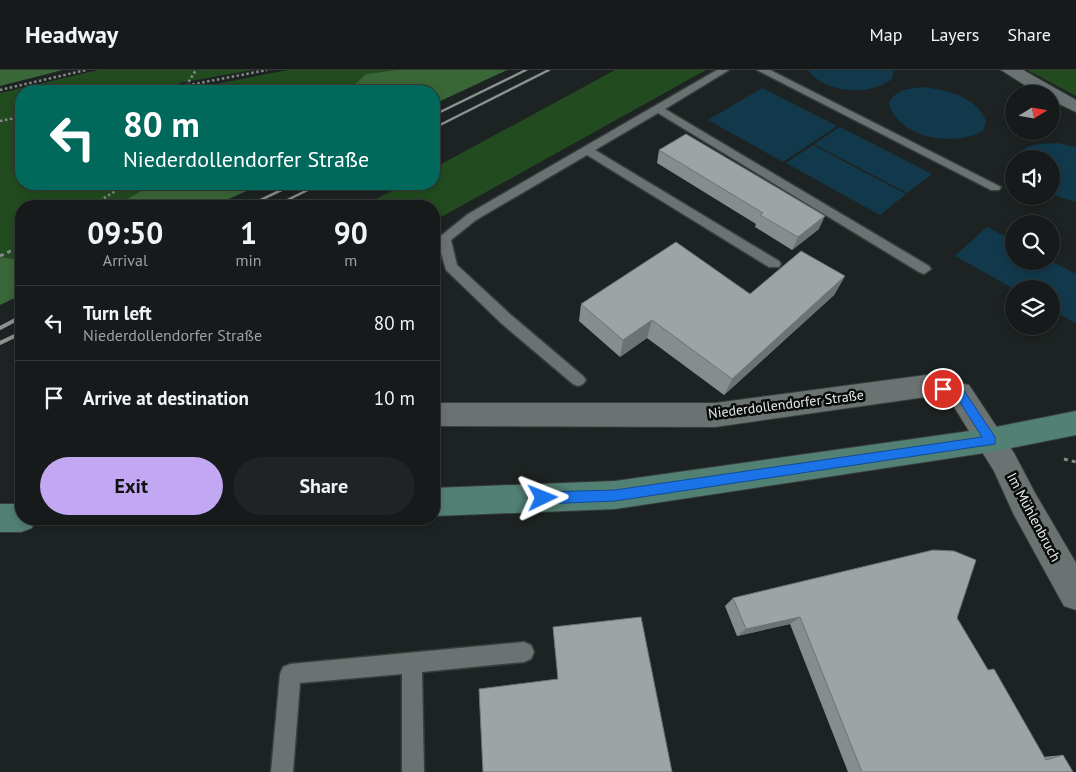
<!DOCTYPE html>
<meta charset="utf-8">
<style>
body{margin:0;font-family:"PT Sans",sans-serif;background:#1f2323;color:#f1f3f6;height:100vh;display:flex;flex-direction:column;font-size:19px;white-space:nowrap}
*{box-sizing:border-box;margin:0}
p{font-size:16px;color:#9ea1a2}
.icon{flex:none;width:28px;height:28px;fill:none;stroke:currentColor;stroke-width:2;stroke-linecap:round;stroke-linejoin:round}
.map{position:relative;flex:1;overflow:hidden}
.drawer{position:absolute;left:15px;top:130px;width:425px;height:325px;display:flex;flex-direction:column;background:#161a1a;border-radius:20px;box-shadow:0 2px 8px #0003,0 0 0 1px #353839}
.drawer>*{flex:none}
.hud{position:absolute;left:15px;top:15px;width:425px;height:105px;border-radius:20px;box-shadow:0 2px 8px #0003,0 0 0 1px #353839;background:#00695c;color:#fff;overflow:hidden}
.needle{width:32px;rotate:79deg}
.fabs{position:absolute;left:1005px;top:15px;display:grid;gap:10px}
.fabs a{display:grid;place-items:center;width:55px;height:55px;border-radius:50%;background:#161a1a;box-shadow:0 2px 8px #0003,0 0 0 1px #353839;font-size:25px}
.pin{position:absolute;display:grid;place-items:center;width:42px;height:42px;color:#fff;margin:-21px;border:2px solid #fff;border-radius:50%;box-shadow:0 1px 5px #0007}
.me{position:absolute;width:55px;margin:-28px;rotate:88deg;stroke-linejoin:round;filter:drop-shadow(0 0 4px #0008)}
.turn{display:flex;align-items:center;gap:18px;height:105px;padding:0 25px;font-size:22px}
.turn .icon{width:65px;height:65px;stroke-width:2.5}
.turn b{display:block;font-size:35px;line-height:42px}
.eta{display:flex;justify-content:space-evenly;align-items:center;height:85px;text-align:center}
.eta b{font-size:30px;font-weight:700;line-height:35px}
.button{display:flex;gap:10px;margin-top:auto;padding:10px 25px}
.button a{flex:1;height:58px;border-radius:30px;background:#c2a8f3;color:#111;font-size:20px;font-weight:700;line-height:58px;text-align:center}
.button a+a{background:#1f2323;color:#f1f3f6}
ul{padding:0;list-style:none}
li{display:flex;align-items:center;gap:15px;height:75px;padding:0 25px;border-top:1px solid #353839}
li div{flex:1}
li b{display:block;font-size:19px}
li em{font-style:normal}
header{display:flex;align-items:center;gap:30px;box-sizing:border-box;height:70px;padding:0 25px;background:#161a1a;border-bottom:1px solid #353839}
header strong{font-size:24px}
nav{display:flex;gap:28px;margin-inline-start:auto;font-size:18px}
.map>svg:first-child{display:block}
.green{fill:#224b1f}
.forest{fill:#3a6737}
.water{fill:#12394b}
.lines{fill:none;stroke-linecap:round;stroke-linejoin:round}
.lane-casing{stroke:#383e3d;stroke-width:3}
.street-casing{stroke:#383e3d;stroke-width:2}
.secondary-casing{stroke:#383e3d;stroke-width:2}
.path-far1{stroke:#848988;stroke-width:2.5;stroke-dasharray:2.5 2.5;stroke-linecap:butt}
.path{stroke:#848988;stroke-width:3;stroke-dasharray:4 4;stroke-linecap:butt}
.lane{fill:#6b7372;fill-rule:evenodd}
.street{fill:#6b7372;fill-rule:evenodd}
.secondary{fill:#528174;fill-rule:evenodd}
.rail-far1{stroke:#8c9291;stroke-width:2.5}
.rail{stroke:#8c9291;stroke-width:4}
.wall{fill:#868d8e}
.shaded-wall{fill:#6d7374}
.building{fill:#9ca4a5;stroke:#6d7374}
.route{fill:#1a73e8;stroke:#114b97}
.labels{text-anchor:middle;stroke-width:5;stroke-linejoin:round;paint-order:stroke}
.street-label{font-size:14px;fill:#e5eae9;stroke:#090c0b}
</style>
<header>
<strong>Headway</strong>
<nav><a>Map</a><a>Layers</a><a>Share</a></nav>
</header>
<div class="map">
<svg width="1076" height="702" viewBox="0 0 1076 702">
<rect width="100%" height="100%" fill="#1d2322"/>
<!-- green -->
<path class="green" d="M98,0H253L179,13V21L288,0H395L366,4L347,21H21V114H154L114,136H21V190L0,187V23Z
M615,0H706L434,151V136H363L405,114H434V98Z
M1027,0H1076V26Z"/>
<!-- forest -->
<path class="forest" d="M0,0H63L0,16Z
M395,0H507L434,34V21H347L366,4Z
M154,114H262L213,136H114Z
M0,187L21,190V225L0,235Z"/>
<!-- water -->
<path class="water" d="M808,0H893V1L892,9C871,26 825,24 808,0Z
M922,17C947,20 976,26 986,51L983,61C955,77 898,69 889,33C896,19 908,19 922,17Z
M762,18L837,56L783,92L708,50Z
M840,57L932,104L907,123L814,74Z
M1058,73L1076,77V132L1051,124V89H1017C1023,72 1043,74 1058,73Z
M813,75L906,124L880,145L786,93Z
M987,157L1014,171V191H1051L1076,204V253L1051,240V219H1014L955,186Z"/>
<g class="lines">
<defs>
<path id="lane" d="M717,0H729L665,39L929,196L931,199L924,204L919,202L658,43L595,80L779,191L781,194L779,197H769L587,85L476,150L451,170L457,195L511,245L583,306L586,310L583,314L578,316L573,314L501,253L446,200L437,169L468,144Z
M757,0H770L1001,117L999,120H991Z
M524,572L531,575L534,582L531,589L524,592L422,602L424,702H402V604L300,613L293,702H271L280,604L283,597L290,594Z"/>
<path id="street" d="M1001,0H1023L1076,30V42L1051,30V24H1039Z
M926,305L969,315L1014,383L1035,423L1076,493V540L1064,536L1013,443L994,401L951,332L926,327L715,357L434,356V333H715Z"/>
<path id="secondary" d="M1076,341V365L991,382L615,439L434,446V418L615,411L991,358Z
M0,434H21V449H36L32,458L21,462H0Z"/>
</defs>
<!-- lane casing -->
<use href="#lane" class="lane-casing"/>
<!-- street casing -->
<use href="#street" class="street-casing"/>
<!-- secondary casing -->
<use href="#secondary" class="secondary-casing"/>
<!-- path-far1 -->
<path class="path-far1" d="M0,20L86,0
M158,21L267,0
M187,21L186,16L196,0
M0,51L21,47
M91,136L127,114"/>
<!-- path -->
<path class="path" d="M0,186L21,176
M1064,389L1076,392"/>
<!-- lane -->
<use href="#lane" class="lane"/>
<!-- street -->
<use href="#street" class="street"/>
<!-- secondary -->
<use href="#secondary" class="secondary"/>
<!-- rail-far1 -->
<path class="rail-far1" d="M434,45L526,0
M434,58L549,0
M248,136L294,114
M275,136L320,114"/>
<!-- rail -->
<path class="rail" d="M0,258L21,247
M0,273L21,263"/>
</g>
<!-- wall -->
<path class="wall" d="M659,80L819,159L792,180L755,157L756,154L657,93Z
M845,206L834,225L724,325L647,268L620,287L579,251L581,234L750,224Z
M733,528L957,548L988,600L1043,687L1063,685L1073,702H848L790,554L737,566L725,536Z
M553,557L672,702L558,610Z"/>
<!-- shaded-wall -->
<path class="shaded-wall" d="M825,146L819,159L792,180L798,167Z
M845,206L834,225L724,325L732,309Z
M652,250L647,268L620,287L623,270Z
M800,547L790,554L737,566L746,559Z"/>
<!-- building -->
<path class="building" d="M686,64L825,146L798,167L760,145L763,143L659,80Z
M676,172L750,224L801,181L845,206L732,309L652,250L623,270L581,234Z
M933,480L954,481L976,490L957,548L988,600L994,599L1046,690L1063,685L1073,702H862L800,547L746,559L733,528Z
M641,547L672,702H483L479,619L558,609L553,557Z"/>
<!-- route -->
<path class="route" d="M943,315L963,319L995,367V374L615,431L543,434L537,428L543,422L615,420L982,367L956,326L939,322L937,319Z"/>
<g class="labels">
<!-- street labels -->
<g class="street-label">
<text transform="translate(786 334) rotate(-7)" y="5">Niederdollendorfer Straße</text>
<text transform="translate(1034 447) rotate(62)" y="5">Im Mühlenbruch</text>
</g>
</g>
</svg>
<div class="fabs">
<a><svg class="needle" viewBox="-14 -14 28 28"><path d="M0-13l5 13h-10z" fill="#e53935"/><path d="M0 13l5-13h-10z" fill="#9ea1a2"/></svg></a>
<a><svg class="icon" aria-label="sound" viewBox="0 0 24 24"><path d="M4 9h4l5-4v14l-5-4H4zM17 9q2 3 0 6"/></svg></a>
<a><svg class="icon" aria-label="search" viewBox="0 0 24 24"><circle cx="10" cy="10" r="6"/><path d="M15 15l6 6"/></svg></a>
<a><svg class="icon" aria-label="layers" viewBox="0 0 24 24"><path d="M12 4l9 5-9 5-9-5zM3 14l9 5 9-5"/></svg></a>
</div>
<div class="pin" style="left:943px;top:319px;background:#d93025"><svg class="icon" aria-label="arrive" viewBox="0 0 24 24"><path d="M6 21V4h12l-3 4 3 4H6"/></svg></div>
<svg class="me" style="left:543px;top:428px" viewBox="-20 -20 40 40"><path d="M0-17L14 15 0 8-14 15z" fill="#1a73e8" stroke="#fff" stroke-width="4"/></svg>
<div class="hud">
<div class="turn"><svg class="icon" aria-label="left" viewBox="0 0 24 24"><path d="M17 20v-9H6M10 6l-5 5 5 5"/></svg><div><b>80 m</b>Niederdollendorfer Straße</div></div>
</div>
<section class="drawer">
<div class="eta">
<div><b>09:50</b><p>Arrival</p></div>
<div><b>1</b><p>min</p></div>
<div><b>90</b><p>m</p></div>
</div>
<ul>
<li><svg class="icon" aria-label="left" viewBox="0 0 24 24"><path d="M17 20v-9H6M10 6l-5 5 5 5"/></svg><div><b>Turn left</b><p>Niederdollendorfer Straße</p></div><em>80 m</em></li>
<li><svg class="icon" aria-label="arrive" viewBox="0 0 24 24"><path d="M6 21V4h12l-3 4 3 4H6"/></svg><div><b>Arrive at destination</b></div><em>10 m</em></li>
</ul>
<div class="button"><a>Exit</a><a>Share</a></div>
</section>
</div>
